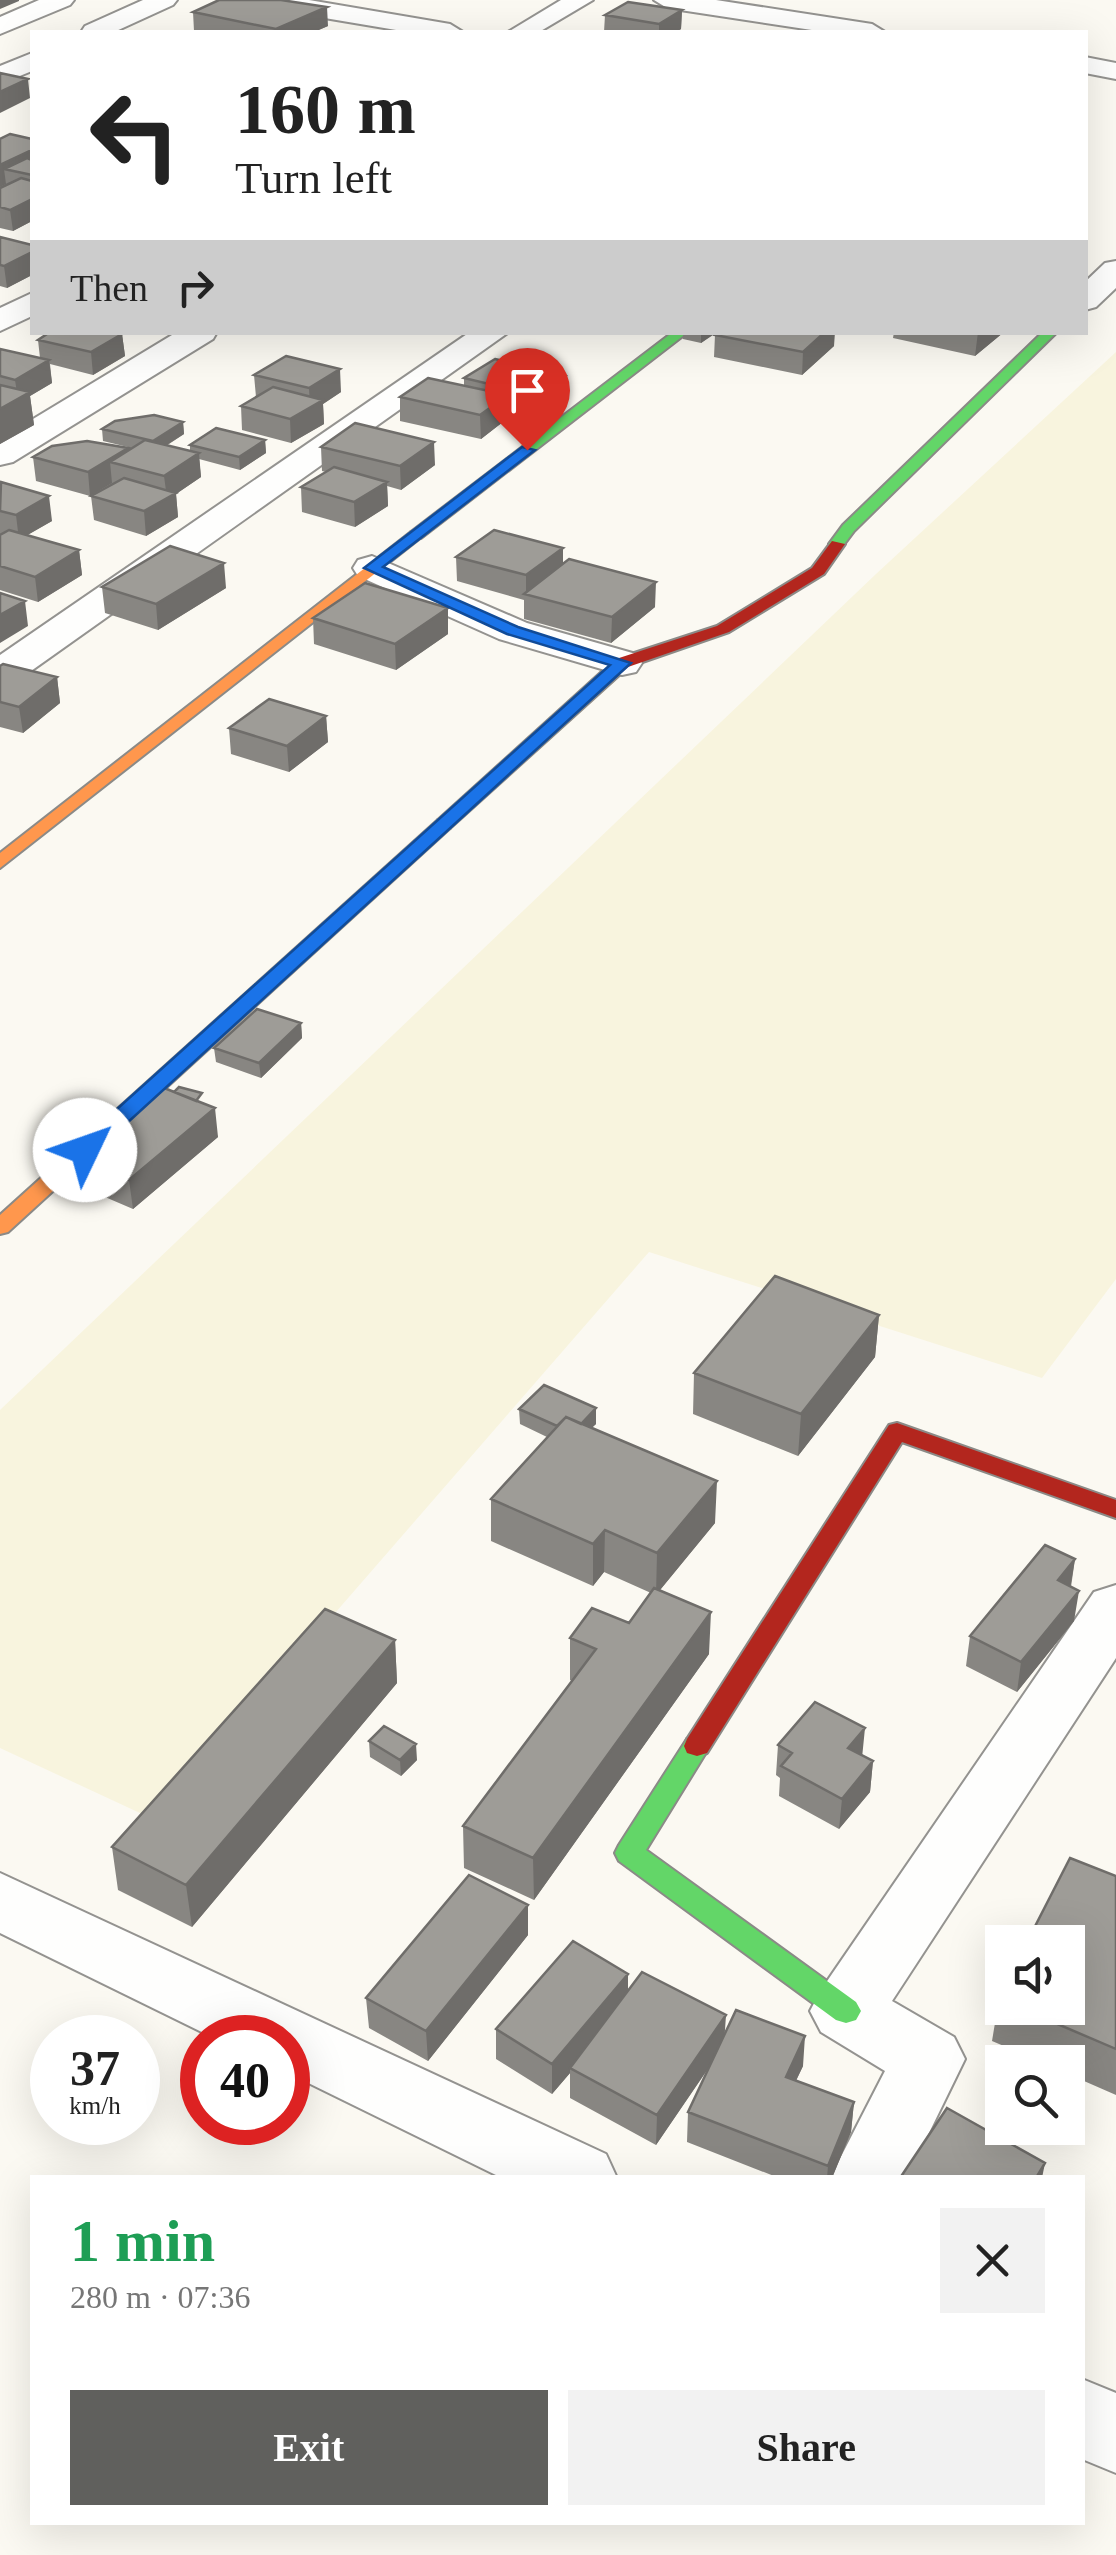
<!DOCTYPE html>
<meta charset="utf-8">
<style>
body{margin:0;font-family:Georgia,serif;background:#f2f2f2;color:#222;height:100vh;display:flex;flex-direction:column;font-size:38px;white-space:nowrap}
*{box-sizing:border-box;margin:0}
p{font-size:32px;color:#767676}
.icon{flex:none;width:55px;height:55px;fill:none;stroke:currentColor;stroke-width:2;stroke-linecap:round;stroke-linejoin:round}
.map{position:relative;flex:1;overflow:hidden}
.details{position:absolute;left:30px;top:2175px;width:1055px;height:350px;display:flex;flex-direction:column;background:#fff;border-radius:0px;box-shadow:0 10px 40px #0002}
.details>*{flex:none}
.guide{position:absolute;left:30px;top:30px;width:1058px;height:305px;border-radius:0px;box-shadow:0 10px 40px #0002;background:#fff;color:#222;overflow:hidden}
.fabs{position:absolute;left:985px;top:1925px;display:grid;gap:20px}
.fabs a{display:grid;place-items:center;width:100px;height:100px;border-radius:0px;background:#fff;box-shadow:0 10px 40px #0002;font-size:50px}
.speed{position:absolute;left:30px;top:2015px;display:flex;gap:20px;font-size:50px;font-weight:700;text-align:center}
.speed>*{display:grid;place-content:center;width:130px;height:130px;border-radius:50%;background:#fff;box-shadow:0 10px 40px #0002;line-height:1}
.speed small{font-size:25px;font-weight:400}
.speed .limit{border:15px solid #d22;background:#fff;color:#111}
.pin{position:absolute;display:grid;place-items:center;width:85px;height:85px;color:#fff;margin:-102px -42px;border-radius:50% 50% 50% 0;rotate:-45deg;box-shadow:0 0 10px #0007}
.pin .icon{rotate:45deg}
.me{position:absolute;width:110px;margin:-55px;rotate:48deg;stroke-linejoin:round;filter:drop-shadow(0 0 8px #0008)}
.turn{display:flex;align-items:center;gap:35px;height:210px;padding:0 40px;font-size:45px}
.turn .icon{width:130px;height:130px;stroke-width:2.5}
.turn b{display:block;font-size:70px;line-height:85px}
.then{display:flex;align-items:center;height:95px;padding:0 40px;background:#0003;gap:20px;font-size:38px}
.round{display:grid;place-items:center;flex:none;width:105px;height:105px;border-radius:0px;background:#f2f2f2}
.head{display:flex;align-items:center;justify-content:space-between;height:170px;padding:0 40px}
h1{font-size:60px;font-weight:700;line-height:75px;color:#1e9e55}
.action{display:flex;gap:20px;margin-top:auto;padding:20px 40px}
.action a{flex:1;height:115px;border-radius:0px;background:#60605d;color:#fff;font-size:40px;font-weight:700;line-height:115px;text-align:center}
.action a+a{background:#f2f2f2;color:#222}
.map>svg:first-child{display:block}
.farmland{fill:#f8f4de}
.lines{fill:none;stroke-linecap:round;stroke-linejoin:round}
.street-casing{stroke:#949390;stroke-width:4}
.fast-casing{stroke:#8b8a87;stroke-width:4}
.slow-casing{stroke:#8b8a87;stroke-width:4}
.jam-casing{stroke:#8b8a87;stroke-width:4}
.street{fill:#fefefd;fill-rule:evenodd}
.fast{fill:#63d668;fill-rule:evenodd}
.slow{fill:#ff974d;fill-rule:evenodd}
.jam{fill:#b3261e;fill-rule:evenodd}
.wall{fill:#888682}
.shaded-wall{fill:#6f6d6a}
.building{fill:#9e9c97;stroke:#6f6d6a;stroke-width:2.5}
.route{fill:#1a73e8;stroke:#114b97;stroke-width:2.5}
</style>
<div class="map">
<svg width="1116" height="2555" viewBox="0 0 1116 2555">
<rect width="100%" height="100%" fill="#fbf9f2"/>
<!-- farmland -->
<path class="farmland" d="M1116,352V1279L1042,1378L649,1252L155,1820L0,1748V1410L876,574Z"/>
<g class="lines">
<defs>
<path id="street" d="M39,0H74L70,5L0,34V17Z
M143,0H177L173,5L114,32H81L85,26Z
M252,0H309L450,24L463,32H408L265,8Z
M561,0H593L539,32H508Z
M654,0H716L872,24L885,32H825L667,8Z
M32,53V71L0,84V66Z
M1085,57L1116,63V79L1085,73Z
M1116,261V288L1096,307L1085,310V282L1105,263Z
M32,293V316L0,331V308Z
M177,332H217L213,339L13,462L0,465V439Z
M470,332H509L14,683L0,686V655Z
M372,556L527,623L636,654L642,663L636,672L622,675L499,639L358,576L353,568L358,560Z
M1116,1585V1658L892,2001L954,2037L965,2059L907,2178H830L885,2071L821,2032L810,2011L821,1990L1094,1592Z
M0,1873L606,2154L617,2178H502L288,2073V2038H214L0,1933Z
M1082,2379L1116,2393V2473L1082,2459Z"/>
<path id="fast" d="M673,332H688L421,538H411V532Z
M1043,332H1057L854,531L842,547H832L829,544L843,525Z
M697,1736L707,1739L710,1746L646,1850L856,2002L861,2011L856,2020L846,2023L836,2020L619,1861L615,1853L619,1845L687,1739Z"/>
<path id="slow" d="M411,532L424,535L0,868V853Z
M444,819L450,820V828L8,1232L0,1234V1215L438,820Z"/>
<path id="jam" d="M832,541L845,544L824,574L729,632L628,667L450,828H438V820L616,659L717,626L812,568Z
M897,1423L1116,1500V1518L902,1442L707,1753L697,1756L687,1753L684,1746L687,1739L889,1425Z"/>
</defs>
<!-- street casing -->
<use href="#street" class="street-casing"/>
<!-- fast casing -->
<use href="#fast" class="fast-casing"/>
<!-- slow casing -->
<use href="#slow" class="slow-casing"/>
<!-- jam casing -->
<use href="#jam" class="jam-casing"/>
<!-- street -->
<use href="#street" class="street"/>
<!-- fast -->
<use href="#fast" class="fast"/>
<!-- slow -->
<use href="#slow" class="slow"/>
<!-- jam -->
<use href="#jam" class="jam"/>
</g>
<!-- wall -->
<path class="wall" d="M682,10L681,29L676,32H604L605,15Z
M193,12L328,26L314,32H200L194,31Z
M0,139H32V221L13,231L0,228V188L6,184L0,187Z
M0,237L32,245V275L7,288L0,286Z
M683,332H716L701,343L683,339Z
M894,332H1004L975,356L893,338Z
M122,334L125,356L93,375L50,364L52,383L30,396L34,425L0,444V349L40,358L38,340Z
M715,335L834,346L802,375L714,357Z
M254,375L341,392L323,404L324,424L291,443L242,430L241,406L256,397Z
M565,376V399L536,419L508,412V418L481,439L400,421V397L464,385V378Z
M183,422L184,434L166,446L190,451V445L265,440L266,453L240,470L199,459L201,477L176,494L178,517L146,536L94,520L91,496L112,483L90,496L36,481L33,457L128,451L132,448L103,441L102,429Z
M321,447L435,465L401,490L387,486L388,506L355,527L302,512L301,487L326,472L322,471Z
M0,483L52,521L27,535L79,550L82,575L38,602L0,590V535L1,534H0Z
M456,557L563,564L655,607L611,643L524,619V600L457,581Z
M102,587L226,588L158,630L105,613Z
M313,618L448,634L396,670L314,644Z
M0,666L57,677L60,703L23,733L0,727Z
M326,716L328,742L289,772L231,754L229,728Z
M301,1023L302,1038L261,1078L216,1062L214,1048Z
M203,1104L218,1137L133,1209L77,1185L73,1157Z
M879,1315L875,1357L798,1456L693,1414L694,1373Z
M596,1408V1424L591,1428L715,1523L659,1591L709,1654L534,1900L464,1868L463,1826L572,1681L570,1680V1638L629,1623L651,1593L604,1572L593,1586L491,1541V1499L547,1437L520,1424L519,1409Z
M1075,1559L1071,1587L1074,1621L1017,1692L966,1666L970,1636Z
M395,1640L397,1683L192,1927L118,1890L112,1847Z
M369,1741L417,1760L401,1776L370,1757Z
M778,1745L862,1756L873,1761L870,1792L839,1829L779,1796L780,1778L776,1775Z
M1116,1876V2095L1068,2074V2062H1042L992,2041L999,1999L1002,1991V2008H1068Z
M528,1905V1935L428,2061L369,2028L366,1998Z
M628,1974V1990L724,2036L803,2066L796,2081L854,2102L851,2132L832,2178H779L687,2142L688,2112L712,2063L656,2145L570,2098V2073L552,2094L496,2059V2029Z"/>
<!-- shaded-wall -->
<path class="shaded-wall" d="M0,0H19V1L0,9Z
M327,7L328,26L314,32H276V29Z
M682,10L681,29L676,32H659V24Z
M28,79L30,98L0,113V92Z
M32,150V172L4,169L6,184L0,187V165Z
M32,199V221L13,231L10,210Z
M32,252V275L7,288L4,266Z
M701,332H716V333L701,343Z
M825,332H835L834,346L802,375L803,352Z
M978,332H1004L975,356Z
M122,334L125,356L93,375L91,352Z
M49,360L52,383L30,396L34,425L0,444V409L18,399L15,380Z
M340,369L341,392L323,404L324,424L291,443L290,419L310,407L309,388Z
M565,376V399L536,419L535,395Z
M508,395V418L481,439L480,415Z
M183,422L184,434L154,453L153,441Z
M265,440L266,453L240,470L239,457Z
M434,442L435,465L401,490L400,466Z
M128,448L130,467L110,462L112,483L90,496L88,472Z
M199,453L201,477L176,494L178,517L146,536L144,511L167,498L164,476Z
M387,482L388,506L355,527L354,502Z
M49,496L52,521L19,540L16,515Z
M563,548V573L526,594V575Z
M79,550L82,575L38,602L35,577Z
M224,563L226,588L158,630L156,604Z
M656,582L655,607L611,643L612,617Z
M25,601L28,626L0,643V615Z
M448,608V634L396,670L395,644Z
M57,677L60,703L23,733L19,707Z
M326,716L328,742L289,772L287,746Z
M301,1023L302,1038L261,1078L259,1063Z
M215,1108L218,1137L133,1209L129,1180Z
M879,1315L875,1357L798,1456L801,1414Z
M596,1408V1424L571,1448L572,1433Z
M717,1481L715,1523L656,1595L657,1553Z
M605,1530L604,1572L593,1586V1544Z
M1075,1559L1070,1589L1058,1580Z
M1079,1591L1074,1621L1017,1692L1021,1662Z
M711,1612L709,1654L534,1900L533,1858Z
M395,1640L397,1683L192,1927L186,1885Z
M865,1728L862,1758L848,1748Z
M416,1744L417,1760L401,1776L400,1760Z
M873,1761L870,1792L839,1829L842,1799Z
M528,1905V1935L428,2061L426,2031Z
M628,1974V2004L570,2068V2073L552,2094V2064Z
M726,2015L724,2045L656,2145L657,2115Z
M805,2036L803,2066L783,2107L786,2077Z
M854,2102L851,2132L832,2178H827L828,2166Z
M1045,2163L1042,2178H1036Z"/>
<!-- building -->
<path class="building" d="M219,0H281L327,7L276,29L193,12Z
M628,2L682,10L659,24L605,15Z
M0,73L28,79L0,92Z
M10,134L32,139V150L0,165V139Z
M27,158L32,160V175L4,169Z
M21,178L32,181V199L10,210L0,207V188Z
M0,237L32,245V252L4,266L0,265Z
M50,332H118L122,334L91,352L38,340Z
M718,332H825L803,352L715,335Z
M0,349L49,360L15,380L0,376Z
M286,356L340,369L309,388L254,375Z
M495,359L565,376L535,395L464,378Z
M428,378L508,395L480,415L400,397Z
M0,385L30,392L0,409Z
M273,387L323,400L290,419L241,406Z
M154,415L183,422L153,441L102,429L115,421Z
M355,423L434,442L400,466L321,447Z
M216,428L265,440L239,457L190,445Z
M145,440L199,453L164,476L110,462Z
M87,441L128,448L88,472L33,457L52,446Z
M334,467L387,482L354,502L301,487Z
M124,478L176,493L144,511L91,496Z
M1,482L49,496L16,515L0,511Z
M9,530L79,550L35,577L0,566V535Z
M494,530L563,548L526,575L456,557Z
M170,546L224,563L156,604L102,587Z
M569,559L656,582L612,617L524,594Z
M365,583L448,608L395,644L313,618Z
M0,593L25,601L0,615Z
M3,664L57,677L19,707L0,702V666Z
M269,699L326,716L287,746L229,728Z
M257,1009L301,1023L259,1063L214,1048Z
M159,1086L215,1108L129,1180L73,1157Z
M179,1087L202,1093L196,1101L174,1092Z
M775,1276L879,1315L801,1414L694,1373Z
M544,1385L596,1408L581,1424L566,1417L557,1426L519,1409Z
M566,1417L717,1481L657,1553L605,1530L593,1544L491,1499Z
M1045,1545L1075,1559L1058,1580L1079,1591L1021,1662L970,1636Z
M654,1588L711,1612L533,1858L463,1826L596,1649L570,1638L592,1608L629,1623Z
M325,1609L395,1640L186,1885L112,1847Z
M815,1702L865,1728L848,1748L873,1761L842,1799L781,1766L792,1753L778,1745Z
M384,1726L416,1744L400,1760L369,1741Z
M1070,1858L1116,1876V2049L1020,2008H1068V1942H1027Z
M469,1875L528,1905L426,2031L366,1998Z
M573,1941L628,1974L552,2064L496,2029Z
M642,1972L726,2015L657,2115L570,2068Z
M736,2010L805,2036L786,2077L854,2102L828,2166L688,2112Z
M947,2108L1045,2163L1036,2178H900Z"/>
<!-- route -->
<path class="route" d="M522,447L535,450L383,567L518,627L631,663L92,1155H77L74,1150L77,1145L610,665L507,634L364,568Z"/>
</svg>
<div class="fabs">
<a><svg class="icon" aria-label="sound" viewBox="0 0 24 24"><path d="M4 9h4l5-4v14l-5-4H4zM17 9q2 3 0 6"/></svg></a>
<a><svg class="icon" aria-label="search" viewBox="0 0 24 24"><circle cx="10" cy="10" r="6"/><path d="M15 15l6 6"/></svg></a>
</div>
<div class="speed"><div>37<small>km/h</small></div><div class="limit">40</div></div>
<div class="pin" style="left:527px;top:450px;background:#d93025"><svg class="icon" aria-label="arrive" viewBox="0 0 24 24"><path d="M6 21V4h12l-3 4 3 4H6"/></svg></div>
<svg class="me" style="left:85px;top:1150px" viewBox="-20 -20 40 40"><circle r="19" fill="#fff"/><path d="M0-13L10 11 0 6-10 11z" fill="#1a73e8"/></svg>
<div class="guide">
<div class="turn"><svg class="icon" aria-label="left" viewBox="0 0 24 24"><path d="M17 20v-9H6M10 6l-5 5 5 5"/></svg><div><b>160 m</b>Turn left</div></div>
<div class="then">Then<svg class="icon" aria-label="right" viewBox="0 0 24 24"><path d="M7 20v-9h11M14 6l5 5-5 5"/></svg></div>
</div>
<section class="details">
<div class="head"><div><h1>1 min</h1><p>280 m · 07:36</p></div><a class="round"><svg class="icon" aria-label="close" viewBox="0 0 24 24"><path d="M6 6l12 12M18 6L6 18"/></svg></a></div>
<div class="action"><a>Exit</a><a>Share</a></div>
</section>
</div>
